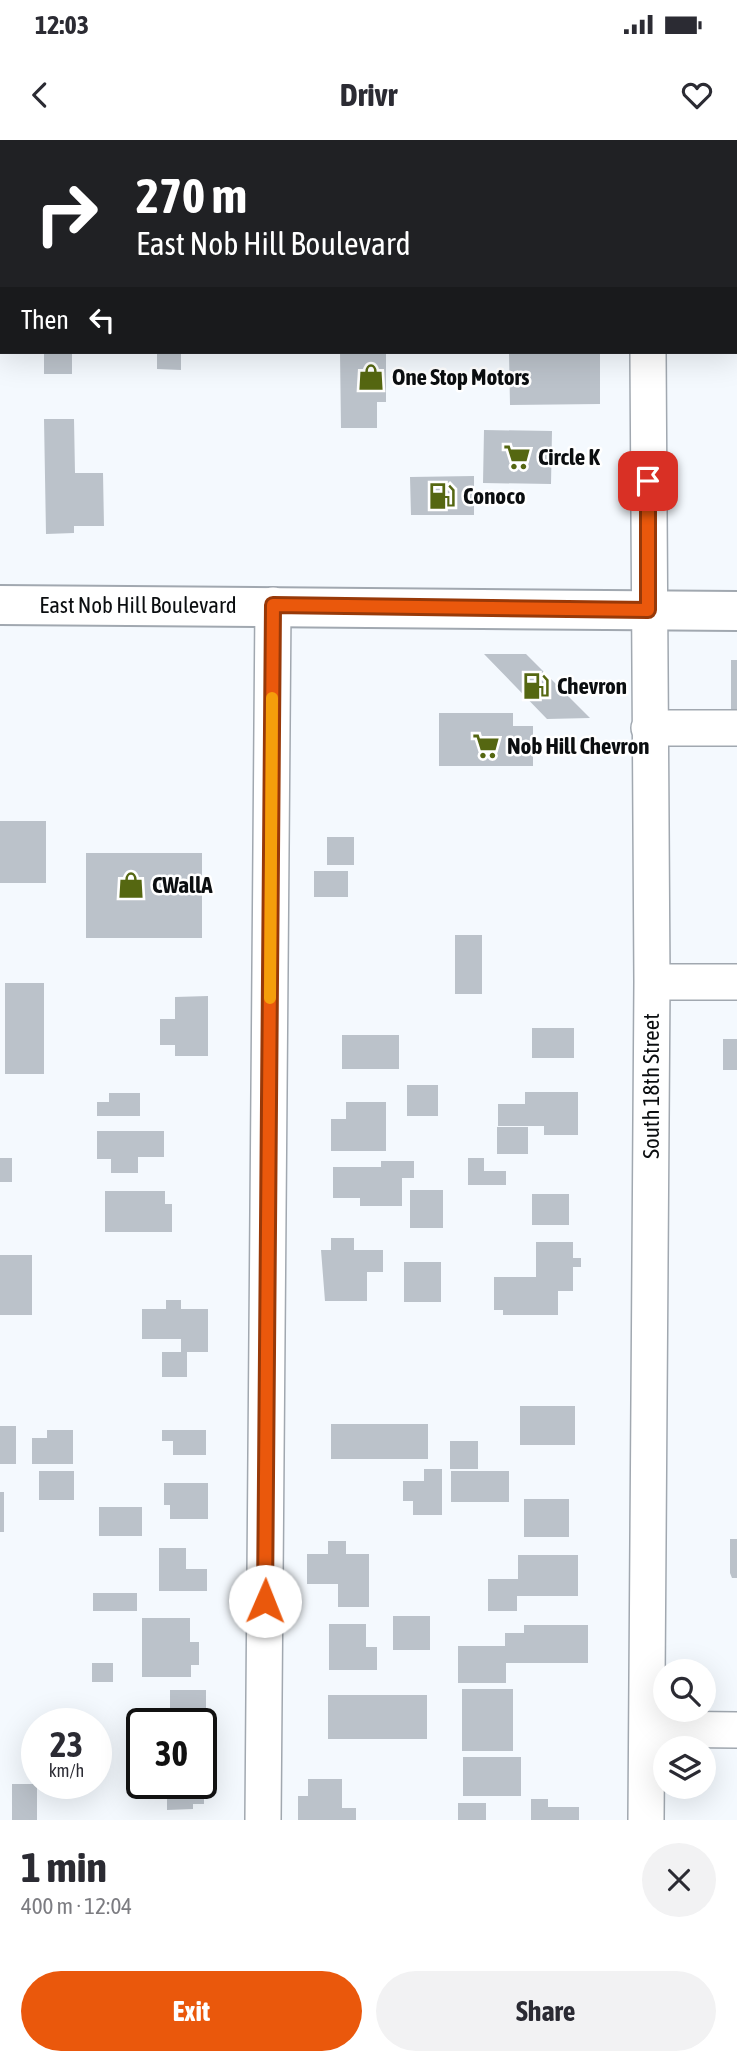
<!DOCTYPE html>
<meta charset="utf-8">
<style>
body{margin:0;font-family:"Asap Condensed",sans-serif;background:#f2f2f3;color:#2b2b33;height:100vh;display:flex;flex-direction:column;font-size:26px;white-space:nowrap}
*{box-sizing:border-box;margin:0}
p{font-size:23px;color:#7c7c81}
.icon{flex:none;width:38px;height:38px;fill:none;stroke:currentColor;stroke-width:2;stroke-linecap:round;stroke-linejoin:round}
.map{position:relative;height:1680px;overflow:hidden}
.sheet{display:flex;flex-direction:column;background:#fff;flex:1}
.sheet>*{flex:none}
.guide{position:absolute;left:0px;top:0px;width:738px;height:214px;box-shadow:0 7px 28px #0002;background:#202124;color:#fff;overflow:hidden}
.fabs{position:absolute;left:653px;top:1519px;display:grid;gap:14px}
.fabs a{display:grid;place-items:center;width:63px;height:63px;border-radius:50%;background:#fff;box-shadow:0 7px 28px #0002;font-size:35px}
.speed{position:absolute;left:21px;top:1568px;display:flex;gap:14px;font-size:35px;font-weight:700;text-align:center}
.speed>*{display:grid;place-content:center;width:91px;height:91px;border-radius:50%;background:#fff;box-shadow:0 7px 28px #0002;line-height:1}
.speed small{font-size:18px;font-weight:400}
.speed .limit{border:4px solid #111;border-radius:10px;background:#fff;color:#111}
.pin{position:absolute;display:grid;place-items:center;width:60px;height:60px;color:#fff;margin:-30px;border-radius:14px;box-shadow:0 4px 10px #0006}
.me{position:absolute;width:77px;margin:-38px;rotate:1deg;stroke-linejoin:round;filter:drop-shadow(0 0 5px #0008)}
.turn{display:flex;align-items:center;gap:24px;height:147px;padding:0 21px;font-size:32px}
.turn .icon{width:91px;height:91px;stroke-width:2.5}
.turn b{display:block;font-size:49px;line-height:60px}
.then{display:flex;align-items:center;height:66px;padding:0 21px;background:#0003;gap:14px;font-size:26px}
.round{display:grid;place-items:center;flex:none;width:74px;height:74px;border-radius:37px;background:#f2f2f3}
.headline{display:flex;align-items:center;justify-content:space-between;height:119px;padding:0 21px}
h1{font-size:42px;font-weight:700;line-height:52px}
.button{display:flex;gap:14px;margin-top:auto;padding:14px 21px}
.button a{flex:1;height:80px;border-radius:42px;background:#ea580c;color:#fff;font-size:28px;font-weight:700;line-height:80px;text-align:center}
.button a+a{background:#f2f2f3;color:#2b2b33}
.status{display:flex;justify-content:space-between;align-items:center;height:49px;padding:0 35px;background:#fff;direction:ltr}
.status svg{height:19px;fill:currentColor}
header{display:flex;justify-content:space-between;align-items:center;height:91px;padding:0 21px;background:#fff;font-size:32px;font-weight:700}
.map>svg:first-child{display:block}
.building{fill:#bbc2ca}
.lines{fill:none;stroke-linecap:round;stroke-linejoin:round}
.minor-casing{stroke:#a1a8b0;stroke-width:38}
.major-casing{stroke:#a1a8b0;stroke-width:42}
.minor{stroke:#fff;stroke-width:35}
.major{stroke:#fff;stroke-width:38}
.route-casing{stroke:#983908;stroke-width:18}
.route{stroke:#ea580c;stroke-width:12}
.slow{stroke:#f59e0b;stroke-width:12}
.labels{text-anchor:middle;stroke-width:5;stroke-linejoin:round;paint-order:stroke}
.poi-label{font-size:23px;font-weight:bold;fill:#0b0e10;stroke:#fff;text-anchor:start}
.street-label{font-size:23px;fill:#0b0e10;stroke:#fff}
</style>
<div class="status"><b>12:03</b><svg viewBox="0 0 49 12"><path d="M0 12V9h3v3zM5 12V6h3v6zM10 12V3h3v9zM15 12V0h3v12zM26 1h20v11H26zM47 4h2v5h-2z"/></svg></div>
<header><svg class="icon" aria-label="back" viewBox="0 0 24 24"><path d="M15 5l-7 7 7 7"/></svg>Drivr<svg class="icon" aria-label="heart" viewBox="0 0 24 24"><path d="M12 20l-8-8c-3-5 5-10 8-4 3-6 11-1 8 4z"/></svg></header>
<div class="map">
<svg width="737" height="1680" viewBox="0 0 737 1680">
<rect width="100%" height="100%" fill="#f4f9fe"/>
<!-- building -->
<path class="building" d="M44,212H72V234H44Z
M157,212H181V230L157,229Z
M340,212H386V262H377V288H341Z
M509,214H600V264L510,265Z
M44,279H74L75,333H103L104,386H74V393L46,394Z
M484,290L552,291L551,344L483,343Z
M474,336V375H411L410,337Z
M484,514H526L590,578L547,579Z
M731,520H737V576H731Z
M439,573H513V586H533V626H439Z
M0,681H46V743H0Z
M327,697H354V725H327Z
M86,713H202V798H86Z
M314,731H348V757H314Z
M455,795H482V854H455Z
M5,843H44V934H5Z
M208,856V916H175V905H160V879H175V857Z
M532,888H574V918H532Z
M342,895H399V929H342Z
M723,899H737V930H723Z
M407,945H438V976H407Z
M525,952H578V995H544V986H498V964H525Z
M109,953H140V976H97V962H109Z
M346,962H386V1011H331V979H346Z
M497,987H528V1014H497Z
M97,991H164V1017H138V1033H111V1019H97Z
M0,1018H12V1042H0Z
M468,1018H484V1031H506V1045H468Z
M381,1021H414V1038H402V1066H360V1058H333V1027H381Z
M410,1050H443V1088H410Z
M105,1051H165V1064H172V1092H105Z
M532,1054H569V1085H532Z
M331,1098H354V1110H383V1132H367V1161H325L321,1110H331Z
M536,1102H573V1118H581V1127H573V1151H558V1175H503V1170H494V1137H536Z
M0,1115H32V1175H0Z
M404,1122H441V1162H404Z
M166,1160H181V1169H208V1212H187V1237H162V1212H181V1199H142V1169H166Z
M520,1266H575V1305H520Z
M331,1284H428V1319H331Z
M0,1286H16V1324H0Z
M47,1290H73V1324H32V1298H47Z
M162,1290H206V1315H173V1301H162Z
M450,1301H478V1329H450Z
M424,1329H442V1375H413V1361H403V1341H424Z
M39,1331H74V1360H39Z
M451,1331H509V1362H451Z
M164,1343H208V1379H170V1365H164Z
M0,1352H4V1392H0Z
M524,1359H569V1397H524Z
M99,1367H142V1396H99Z
M730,1399H737V1438H732L730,1433Z
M328,1401H346V1414H369V1467H338V1444H307V1414H328Z
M159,1408H186V1429H207V1451H159Z
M518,1415H578V1456H517V1471H488V1439H518Z
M93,1453H137V1471H93Z
M393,1476H430V1510H393Z
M142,1478H190V1502H199V1525H191V1537H142Z
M329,1484H366V1507H377V1530H329Z
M524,1485H588V1523H506V1543H458V1506H505V1493H524Z
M92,1523H113V1542H92Z
M462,1549H513V1611H462Z
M170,1550H206V1587H201V1584H170Z
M328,1555H427V1599H328Z
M463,1617H521V1656H463Z
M201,1632H204V1664H193V1669L167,1670V1649H177V1643H201Z
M308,1639H342V1668H356V1680H298V1656H308Z
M12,1644H37V1680H12Z
M531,1659H548V1667H579V1680H531Z
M458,1663H486V1680H458Z"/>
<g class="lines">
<defs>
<path id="minor" d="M649,2V0
M0,73H2
M649,588H737
M652,842H737
M647,1589L737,1590
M263,1680L273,465
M646,1680L652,842L648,212"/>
<path id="major" d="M0,465L737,471"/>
</defs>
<!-- minor casing -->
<use href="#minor" class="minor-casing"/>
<!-- major casing -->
<use href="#major" class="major-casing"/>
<!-- minor -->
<use href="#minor" class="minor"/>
<!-- major -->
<use href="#major" class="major"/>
</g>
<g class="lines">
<defs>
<path id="route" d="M265,1461L273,465L648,470V341"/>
</defs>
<!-- route casing -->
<use href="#route" class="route-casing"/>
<!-- route -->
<use href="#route" class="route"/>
<!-- slow -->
<path class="slow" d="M270,858L272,558"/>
</g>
<!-- icons -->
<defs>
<symbol id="shop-bare" viewBox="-9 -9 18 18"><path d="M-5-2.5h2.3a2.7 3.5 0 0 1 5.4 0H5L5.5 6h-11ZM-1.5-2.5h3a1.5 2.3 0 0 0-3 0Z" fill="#556711" stroke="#fff" stroke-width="2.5" paint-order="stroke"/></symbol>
<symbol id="supermarket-bare" viewBox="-9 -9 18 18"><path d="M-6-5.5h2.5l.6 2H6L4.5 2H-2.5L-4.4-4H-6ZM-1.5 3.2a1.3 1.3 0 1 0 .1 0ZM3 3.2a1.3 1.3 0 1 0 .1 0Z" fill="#556711" stroke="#fff" stroke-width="2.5" paint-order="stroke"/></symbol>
<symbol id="fuel-bare" viewBox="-9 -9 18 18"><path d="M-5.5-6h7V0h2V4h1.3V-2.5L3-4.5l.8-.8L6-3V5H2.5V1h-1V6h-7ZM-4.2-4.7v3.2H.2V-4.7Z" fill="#556711" stroke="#fff" stroke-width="2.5" paint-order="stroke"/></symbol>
</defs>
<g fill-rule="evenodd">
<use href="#shop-bare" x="352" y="218" width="38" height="38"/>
<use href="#supermarket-bare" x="498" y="298" width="38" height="38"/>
<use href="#fuel-bare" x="423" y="337" width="38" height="38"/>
<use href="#fuel-bare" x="517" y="527" width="38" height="38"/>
<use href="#supermarket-bare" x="467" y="587" width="38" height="38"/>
<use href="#shop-bare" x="112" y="726" width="38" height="38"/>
</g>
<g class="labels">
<!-- poi labels -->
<g class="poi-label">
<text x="392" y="245">One Stop Motors</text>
<text x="538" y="325">Circle K</text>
<text x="463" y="364">Conoco</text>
<text x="557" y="554">Chevron</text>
<text x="507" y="614">Nob Hill Chevron</text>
<text x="152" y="753">CWallA</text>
</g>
<!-- street labels -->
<g class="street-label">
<text x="138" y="473">East Nob Hill Boulevard</text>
<text transform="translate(651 946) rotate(-90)" y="8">South 18th Street</text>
</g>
</g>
</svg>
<div class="fabs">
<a><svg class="icon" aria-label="search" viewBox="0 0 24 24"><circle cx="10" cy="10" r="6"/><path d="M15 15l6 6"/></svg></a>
<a><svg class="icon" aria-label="layers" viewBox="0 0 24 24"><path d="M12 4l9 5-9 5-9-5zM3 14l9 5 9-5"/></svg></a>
</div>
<div class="speed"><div>23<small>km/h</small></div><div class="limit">30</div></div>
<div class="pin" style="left:648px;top:341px;background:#d93025"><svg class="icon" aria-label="arrive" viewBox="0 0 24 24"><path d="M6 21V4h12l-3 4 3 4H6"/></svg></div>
<svg class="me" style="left:265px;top:1461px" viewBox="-20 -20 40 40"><circle r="19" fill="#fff"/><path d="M0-13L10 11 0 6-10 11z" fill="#ea580c"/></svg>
<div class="guide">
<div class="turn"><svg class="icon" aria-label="right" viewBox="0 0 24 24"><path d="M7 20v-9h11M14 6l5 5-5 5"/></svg><div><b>270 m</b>East Nob Hill Boulevard</div></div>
<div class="then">Then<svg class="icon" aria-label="left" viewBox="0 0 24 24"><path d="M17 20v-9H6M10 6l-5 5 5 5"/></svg></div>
</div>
</div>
<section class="sheet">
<div class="headline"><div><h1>1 min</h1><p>400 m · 12:04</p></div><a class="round"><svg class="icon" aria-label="close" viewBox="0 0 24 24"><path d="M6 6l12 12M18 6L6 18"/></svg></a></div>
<div class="button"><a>Exit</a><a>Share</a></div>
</section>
